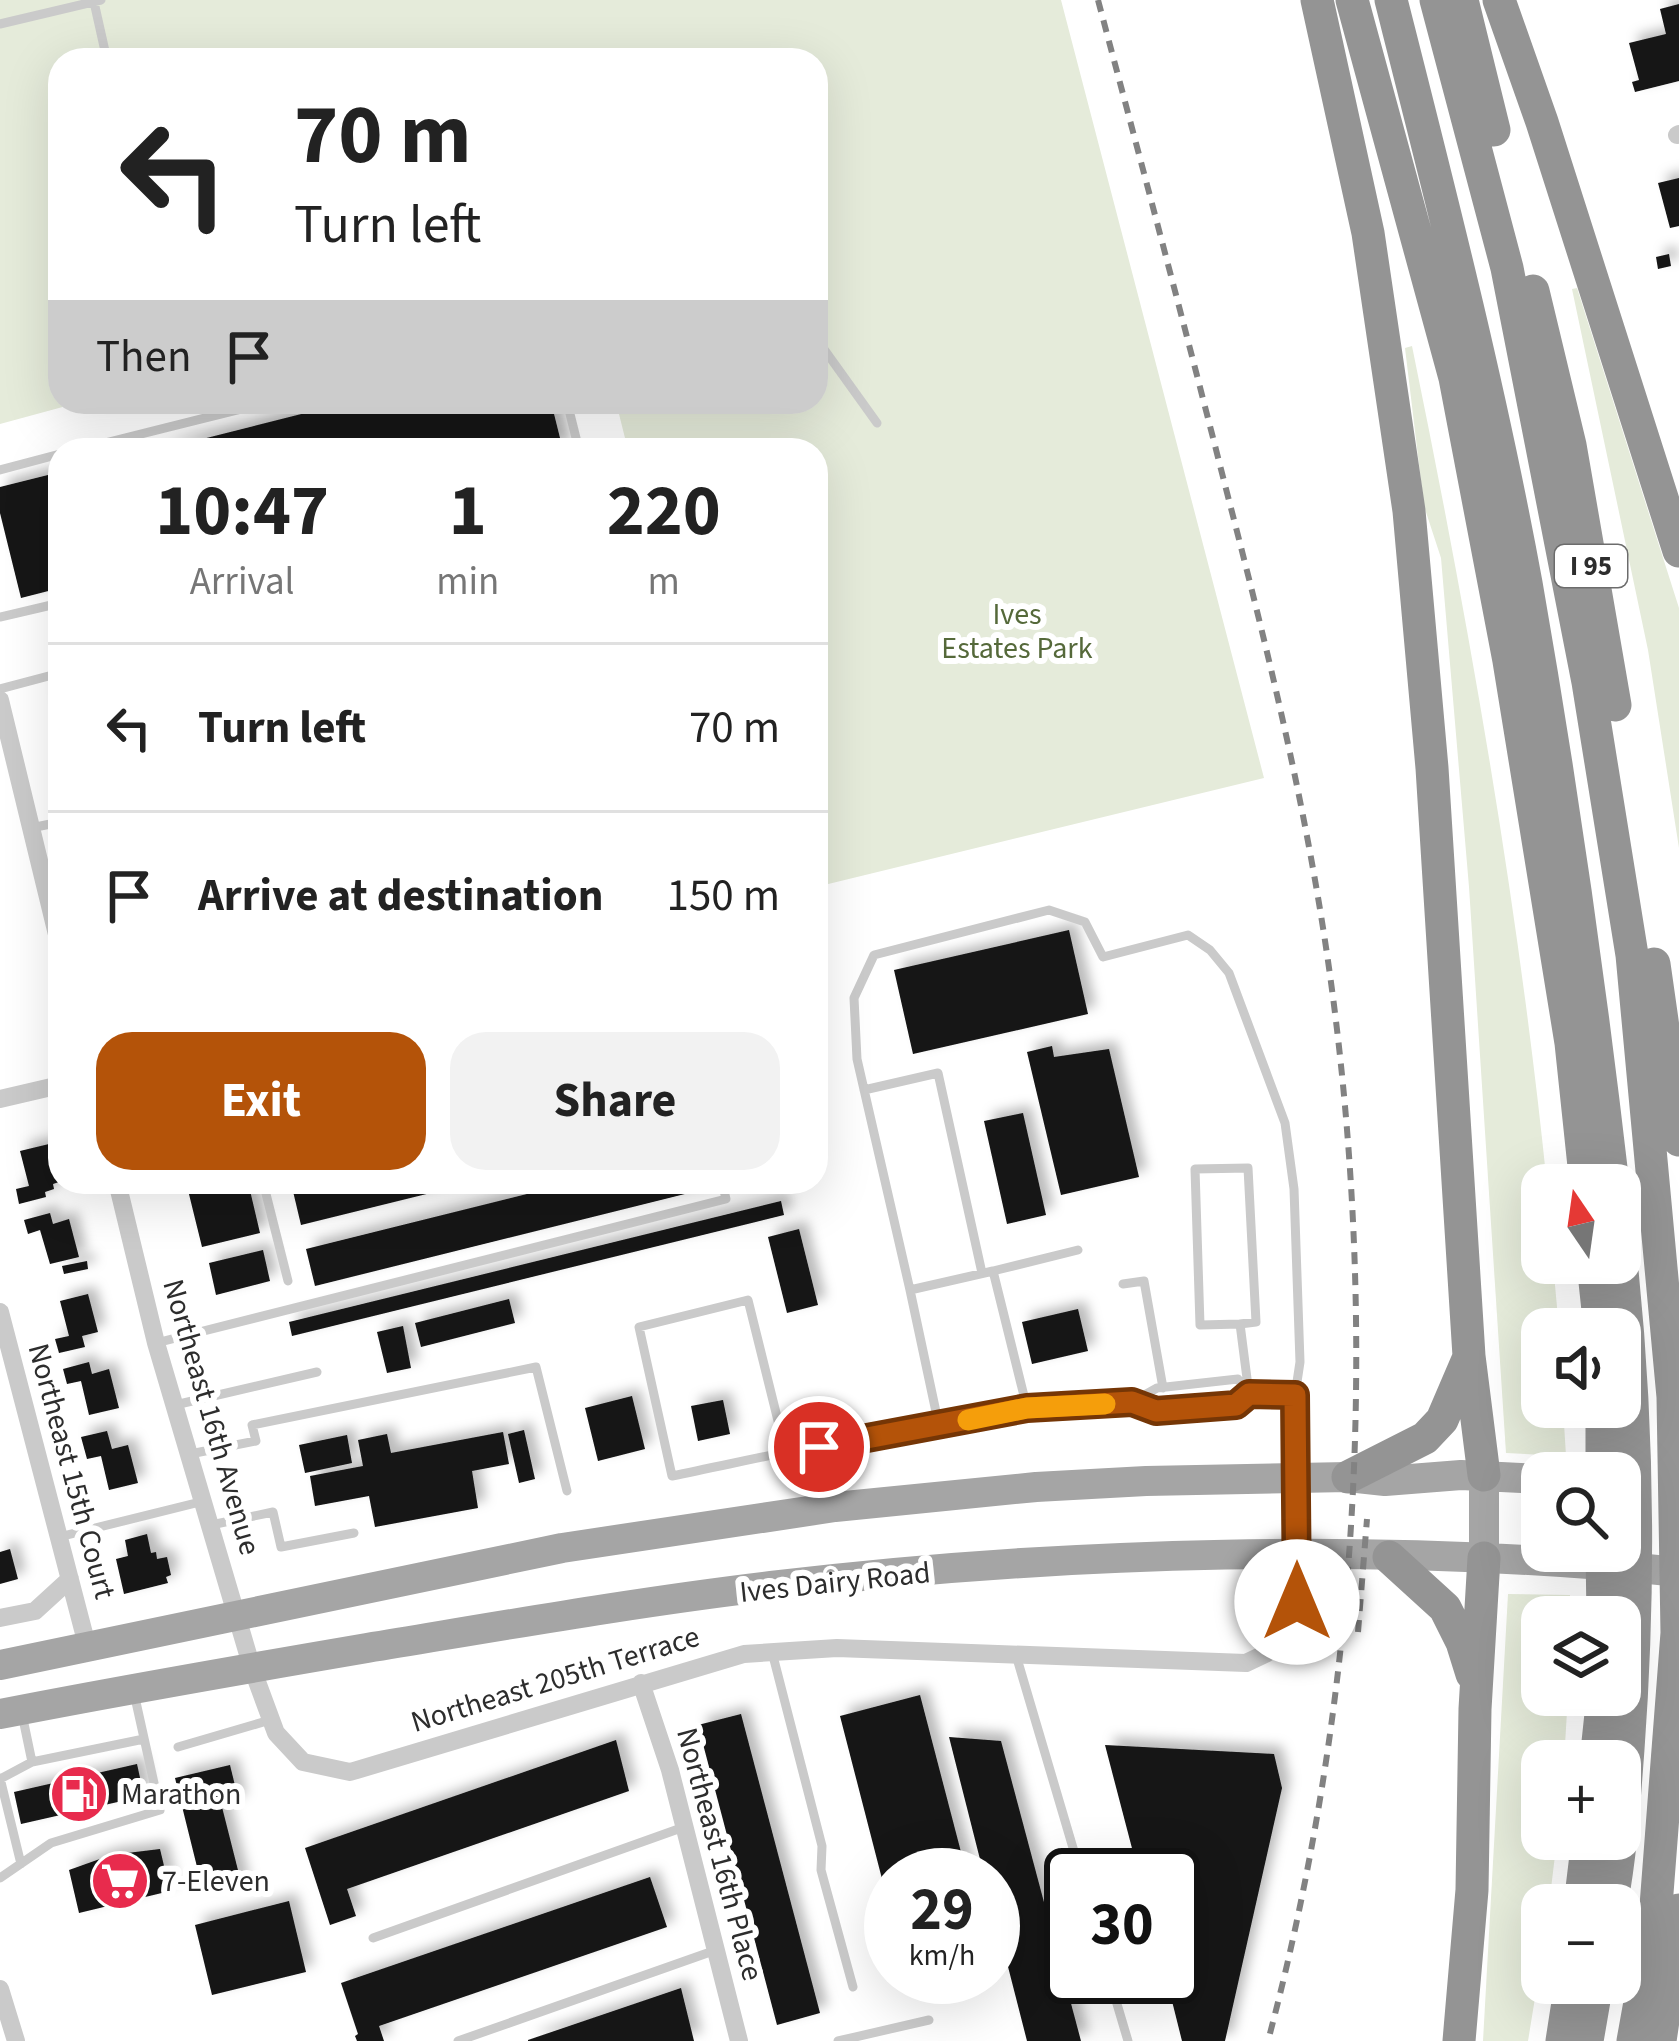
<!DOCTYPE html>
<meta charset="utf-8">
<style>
body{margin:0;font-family:"Source Sans 3",sans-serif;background:#f2f2f2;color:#222;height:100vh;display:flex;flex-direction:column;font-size:45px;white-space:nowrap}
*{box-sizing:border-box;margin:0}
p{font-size:39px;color:#767676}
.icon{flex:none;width:66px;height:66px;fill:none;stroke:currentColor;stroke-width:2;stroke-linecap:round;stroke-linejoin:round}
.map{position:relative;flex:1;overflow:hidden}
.side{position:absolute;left:48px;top:438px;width:780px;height:756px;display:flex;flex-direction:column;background:#fff;border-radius:36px;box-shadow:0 12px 48px #0002}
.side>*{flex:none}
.top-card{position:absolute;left:48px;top:48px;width:780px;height:366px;border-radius:36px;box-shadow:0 12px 48px #0002;background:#fff;color:#222;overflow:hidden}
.needle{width:78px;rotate:347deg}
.tools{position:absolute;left:1521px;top:1164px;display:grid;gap:24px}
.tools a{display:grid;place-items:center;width:120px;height:120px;border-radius:24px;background:#fff;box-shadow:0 12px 48px #0002;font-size:60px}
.speed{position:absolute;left:864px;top:1848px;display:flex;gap:24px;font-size:60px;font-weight:700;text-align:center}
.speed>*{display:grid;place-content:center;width:156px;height:156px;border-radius:50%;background:#fff;box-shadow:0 12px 48px #0002;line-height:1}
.speed small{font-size:30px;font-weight:400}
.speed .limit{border:6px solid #111;border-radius:18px;background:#fff;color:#111}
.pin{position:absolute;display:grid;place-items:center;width:102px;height:102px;color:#fff;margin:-51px;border:6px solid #fff;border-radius:50%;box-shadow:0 3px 12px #0007}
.me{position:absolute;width:132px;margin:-66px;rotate:0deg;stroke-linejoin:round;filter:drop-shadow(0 0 9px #0008)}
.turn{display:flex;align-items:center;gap:42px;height:252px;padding:0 48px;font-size:54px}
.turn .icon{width:156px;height:156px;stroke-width:2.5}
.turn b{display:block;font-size:84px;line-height:102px}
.then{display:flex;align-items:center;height:114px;padding:0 48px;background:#0003;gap:24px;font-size:45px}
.eta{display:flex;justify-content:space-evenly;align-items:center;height:204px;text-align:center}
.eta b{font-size:72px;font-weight:700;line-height:84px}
.cta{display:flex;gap:24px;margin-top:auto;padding:24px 48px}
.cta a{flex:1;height:138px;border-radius:36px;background:#b45309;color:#fff;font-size:48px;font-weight:700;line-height:138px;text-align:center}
.cta a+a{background:#f2f2f2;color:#222}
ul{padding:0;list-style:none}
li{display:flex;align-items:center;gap:36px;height:168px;padding:0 48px;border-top:3px solid #e0e0e0}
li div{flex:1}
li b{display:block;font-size:45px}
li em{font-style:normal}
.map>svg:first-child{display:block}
.green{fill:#e5ebda}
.building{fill:#141414;filter:url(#shadow)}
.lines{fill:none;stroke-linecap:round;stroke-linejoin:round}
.service{stroke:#cacaca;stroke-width:9}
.minor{stroke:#cacaca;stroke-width:18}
.primary{stroke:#a5a5a5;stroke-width:30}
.motorway{stroke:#949494;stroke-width:33}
.rail{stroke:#828282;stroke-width:6;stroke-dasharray:12 9;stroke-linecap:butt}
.route-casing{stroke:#753606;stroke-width:30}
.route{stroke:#b45309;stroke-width:21}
.slow{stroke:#f59e0b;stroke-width:21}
.labels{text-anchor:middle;stroke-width:12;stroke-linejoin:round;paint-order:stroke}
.shield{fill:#fff;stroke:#6c6c6c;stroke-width:3}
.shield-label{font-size:27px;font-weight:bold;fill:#2d2d2d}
.park-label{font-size:30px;fill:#55693a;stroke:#fff}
.street-label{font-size:30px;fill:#2d2d2d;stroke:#fff}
.poi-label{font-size:30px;fill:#2d2d2d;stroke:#fff;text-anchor:start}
</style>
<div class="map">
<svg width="1679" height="2041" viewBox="0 0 1679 2041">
<defs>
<filter id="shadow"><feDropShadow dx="8" dy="-8" stdDeviation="6" flood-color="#0004"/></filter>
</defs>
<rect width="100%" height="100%" fill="#fff"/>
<!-- green -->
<path class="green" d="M0,0H1061L1264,778L816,887V450H628L616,402H816V60H60V402H81L0,424Z
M1577,288L1679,608V848L1648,650L1572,289Z
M1412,346C1469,624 1518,902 1547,1185H1542V1263H1553L1559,1329H1542V1407H1563L1566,1456L1506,1453L1469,887L1441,558L1424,506L1405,348Z
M1508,1594L1570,1595V1617H1542V1695H1568L1564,1761H1542V1839H1557L1549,1905H1542V1955L1528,2041H1483Z"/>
<!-- building -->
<path class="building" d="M1679,4V81L1635,92L1632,82L1639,80L1629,43L1666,34L1660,9Z
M1679,178V226L1670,228L1658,183Z
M1669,254L1671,266L1658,269L1656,257Z
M349,402H551L563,450H159Z
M60,472V588L21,598L0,513V487Z
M60,688V735H58L48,691Z
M1069,930L1088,1014L913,1054L894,970Z
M1052,1046L1054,1057L1109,1049L1139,1177L1061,1195L1027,1052Z
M1023,1113L1046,1215L1007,1224L984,1121Z
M49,1144L59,1182L53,1184L54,1189L45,1192L46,1197L19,1204L16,1189L29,1186L20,1151Z
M186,1182H248L260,1233L202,1247Z
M311,1182H467V1184L301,1225L292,1187Z
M575,1182H707L709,1188L315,1286L306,1249Z
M781,1201L784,1215L292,1336L289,1322Z
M50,1213L53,1224L69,1219L79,1257L50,1264L40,1230L28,1234L24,1220Z
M799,1229L818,1305L787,1313L768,1237Z
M263,1250L270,1281L216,1295L209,1263Z
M87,1261L88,1269L64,1274L62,1266Z
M88,1294L98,1332L82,1336L85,1347L59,1353L55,1339L69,1336L60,1301Z
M509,1299L515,1323L421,1347L415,1323Z
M1078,1309L1088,1351L1032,1364L1022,1322Z
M403,1326L411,1368L387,1373L377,1332Z
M89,1362L92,1374L109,1369L119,1408L89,1415L81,1381L67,1384L63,1369Z
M632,1396L645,1449L598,1461L585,1408Z
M723,1400L730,1434L698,1441L691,1406Z
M524,1430L535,1479L519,1483L508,1434Z
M107,1431L112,1449L128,1445L138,1483L109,1490L101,1456L87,1459L81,1437Z
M503,1432L509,1464L472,1471L478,1508L375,1527L369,1496L315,1506L310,1476L363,1466L358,1440L387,1434L391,1453Z
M347,1435L352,1463L305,1473L299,1445Z
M147,1534L151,1553L156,1552L157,1559L167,1557L171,1575L166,1577L168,1583L124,1594L116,1559L128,1556L125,1540Z
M10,1549L18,1579L0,1584V1552Z
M920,1695L967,1875H891L889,1906L840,1716Z
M741,1714L820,2013L777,2025L698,1725Z
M949,1737L1001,1741L1081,2041H1027L993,1908V1875H984Z
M616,1740L629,1791L347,1889L356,1916L330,1925L305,1848Z
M1105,1745L1274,1754L1282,1788L1225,2041H1182L1166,1977H1173V1875H1139Z
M137,1764L144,1796L21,1824L14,1792Z
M230,1765L239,1802L222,1807L242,1886L204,1895L175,1778Z
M160,1849L170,1891L79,1913L69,1870L111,1855Z
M650,1877L667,1927L379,2026L384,2041H357L355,2036L358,2034L341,1983Z
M289,1901L306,1972L212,1995L195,1925Z
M908,1977H961L962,1979L912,1992Z
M681,1988L694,2041H528V2040Z"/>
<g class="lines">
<!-- service -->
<path class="service" d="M94,2L107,60
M0,24L101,0
M816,338L877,423
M567,402L579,450
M77,450L269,402
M0,470L60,454
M0,617L60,603
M0,689L60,673
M31,828L60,822
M864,1090L938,1073L982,1273
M263,1182L288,1281
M993,1271L1078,1250
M1123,1284L1144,1281L1163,1388
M910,1290L939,1426
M1240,1324L1200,1325L1195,1169L1248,1168L1256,1322L1240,1324L1249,1394
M156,1343L726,1199L722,1182
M1132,1402L1157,1388L1238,1379L1245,1389
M175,1405L317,1372
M786,1453L748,1300L639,1327L672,1476C812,1447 965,1411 1107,1404C1148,1402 1214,1424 1249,1394L1295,1395L1300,1362L1294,1189L1285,1123L1229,973L1210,950L1188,935L1103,957L1085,922L1049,910L874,955L854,998L857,1059L910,1290L993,1271L1027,1408
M190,1454L256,1441L252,1425L536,1367L567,1491
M211,1525L273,1512L281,1547L354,1533
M59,1537L204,1501
M772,1652L822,1846L821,1870L853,1987
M1016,1655L1081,1875
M22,1714L32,1762
M178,1747L270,1720
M0,1778L21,1864
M0,1779L32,1762L144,1739
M0,1878L51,1843L160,1810L134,1693
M373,1938L684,1827
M1109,1977L1128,2041
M458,2041L716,1950
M838,2041L929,2020"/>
<!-- minor -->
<path class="minor" d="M1677,135L1679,134
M0,700L60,947
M0,1099L60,1085
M117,1182L156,1343L252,1668L276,1733L303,1762L350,1772L744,1654L837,1648L1246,1663L1267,1653L1281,1638L1297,1602L1295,1395
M0,1312L87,1645
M0,1618L35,1611L70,1579
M641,1683L670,1770L739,2041
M0,1989L16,2041"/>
<!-- primary -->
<path class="primary" d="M1484,1475V1558
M0,1665L562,1548L835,1507L1036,1487L1146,1481L1348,1477L1385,1481L1461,1475L1542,1479
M0,1714C122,1690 244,1669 367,1648C501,1626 636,1602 771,1586C1064,1551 1386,1542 1679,1572"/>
<!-- motorway -->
<path class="motorway" d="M1317,0L1368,233L1409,511L1432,768L1469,1356L1484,1475
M1352,0L1455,378L1509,661L1571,1043L1586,1185
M1391,0C1440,193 1490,387 1526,583C1561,783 1590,984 1613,1185
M1436,0L1507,268L1588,682L1632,955L1673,1397L1677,1633L1655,1919L1633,2041
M1462,0L1494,130
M1499,0L1542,122L1679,551
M1533,291L1570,445L1615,705
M1654,964L1679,1140
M1593,1263L1600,1329
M1602,1407V1473
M1348,1477L1425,1438L1442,1420L1469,1357
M1602,1551L1603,1617
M1389,1557L1445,1608L1462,1642L1472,1674
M1596,1761L1603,1695
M1580,1905L1588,1839
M1611,1905C1621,1853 1624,1801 1628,1749C1640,1584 1638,1416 1620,1252
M1459,2041L1472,1890L1475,1709L1484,1558
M1562,2041L1571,1983
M1587,2041L1597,1983
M1660,2041L1679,1910"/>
<!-- rail -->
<path class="rail" d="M1098,0C1141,162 1184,323 1225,485C1267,647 1307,809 1330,975C1379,1329 1360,1695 1268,2041
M1358,1632L1367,1519"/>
</g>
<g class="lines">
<defs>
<path id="route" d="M819,1447L1027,1408L1132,1402L1156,1411L1236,1405L1249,1394L1295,1395L1297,1602"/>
</defs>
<!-- route casing -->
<use href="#route" class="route-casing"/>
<!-- route -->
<use href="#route" class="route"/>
<!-- slow -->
<path class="slow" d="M968,1420L1027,1408L1105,1404"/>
</g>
<!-- icons -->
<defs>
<symbol id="fuel-disc" viewBox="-11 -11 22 22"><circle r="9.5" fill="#e82b4d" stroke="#fff"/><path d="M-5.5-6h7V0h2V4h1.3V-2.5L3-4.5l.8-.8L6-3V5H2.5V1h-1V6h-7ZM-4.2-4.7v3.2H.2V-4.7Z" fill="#fff"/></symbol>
<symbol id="supermarket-disc" viewBox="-11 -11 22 22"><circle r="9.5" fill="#e82b4d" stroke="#fff"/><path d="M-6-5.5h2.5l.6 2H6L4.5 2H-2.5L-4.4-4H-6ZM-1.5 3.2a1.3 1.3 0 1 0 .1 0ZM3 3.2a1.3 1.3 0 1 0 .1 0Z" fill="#fff"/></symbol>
</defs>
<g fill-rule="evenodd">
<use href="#fuel-disc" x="46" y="1761" width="66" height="66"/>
<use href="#supermarket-disc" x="87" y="1848" width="66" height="66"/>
</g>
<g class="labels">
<!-- shield labels -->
<rect class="shield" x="1555" y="545" width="72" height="42" rx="9"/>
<g class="shield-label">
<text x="1591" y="575">I 95</text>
</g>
<!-- park labels -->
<g class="park-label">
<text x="1017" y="624">Ives<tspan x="1017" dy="34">Estates Park</tspan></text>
</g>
<!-- street labels -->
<g class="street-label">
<text transform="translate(212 1417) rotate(74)" y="10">Northeast 16th Avenue</text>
<text transform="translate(72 1471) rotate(75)" y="10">Northeast 15th Court</text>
<text transform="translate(835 1582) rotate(-6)" y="10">Ives Dairy Road</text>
<text transform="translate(555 1679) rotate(-17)" y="10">Northeast 205th Terrace</text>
<text transform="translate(720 1854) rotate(75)" y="10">Northeast 16th Place</text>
</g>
<!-- poi labels -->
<g class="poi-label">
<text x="121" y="1804">Marathon</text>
<text x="162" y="1891">7-Eleven</text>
</g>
</g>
</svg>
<div class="tools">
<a><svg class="needle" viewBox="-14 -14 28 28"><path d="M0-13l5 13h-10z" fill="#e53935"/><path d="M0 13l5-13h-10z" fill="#767676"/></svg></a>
<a><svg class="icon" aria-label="sound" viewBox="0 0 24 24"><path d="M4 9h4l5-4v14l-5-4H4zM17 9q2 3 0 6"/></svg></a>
<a><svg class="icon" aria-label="search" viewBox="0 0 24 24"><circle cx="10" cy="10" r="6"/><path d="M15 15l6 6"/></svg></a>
<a><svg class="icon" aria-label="layers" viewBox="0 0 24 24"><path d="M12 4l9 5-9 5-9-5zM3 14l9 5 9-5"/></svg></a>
<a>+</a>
<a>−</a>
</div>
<div class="speed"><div>29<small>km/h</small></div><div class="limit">30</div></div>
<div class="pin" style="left:819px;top:1447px;background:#d93025"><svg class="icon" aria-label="arrive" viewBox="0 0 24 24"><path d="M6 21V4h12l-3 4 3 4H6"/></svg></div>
<svg class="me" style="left:1297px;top:1602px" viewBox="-20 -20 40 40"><circle r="19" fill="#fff"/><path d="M0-13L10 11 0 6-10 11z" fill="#b45309"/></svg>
<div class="top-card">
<div class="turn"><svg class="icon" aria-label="left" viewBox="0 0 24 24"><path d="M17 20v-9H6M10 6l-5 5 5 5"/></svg><div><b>70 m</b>Turn left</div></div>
<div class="then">Then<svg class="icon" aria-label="arrive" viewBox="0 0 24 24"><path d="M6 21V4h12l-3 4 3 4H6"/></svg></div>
</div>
<section class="side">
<div class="eta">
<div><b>10:47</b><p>Arrival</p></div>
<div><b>1</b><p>min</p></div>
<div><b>220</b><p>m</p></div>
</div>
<ul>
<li><svg class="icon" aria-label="left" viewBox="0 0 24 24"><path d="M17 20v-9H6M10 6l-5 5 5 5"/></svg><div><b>Turn left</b></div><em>70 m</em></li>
<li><svg class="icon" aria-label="arrive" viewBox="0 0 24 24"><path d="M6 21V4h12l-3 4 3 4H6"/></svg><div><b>Arrive at destination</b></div><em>150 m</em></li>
</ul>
<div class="cta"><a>Exit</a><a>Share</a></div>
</section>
</div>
